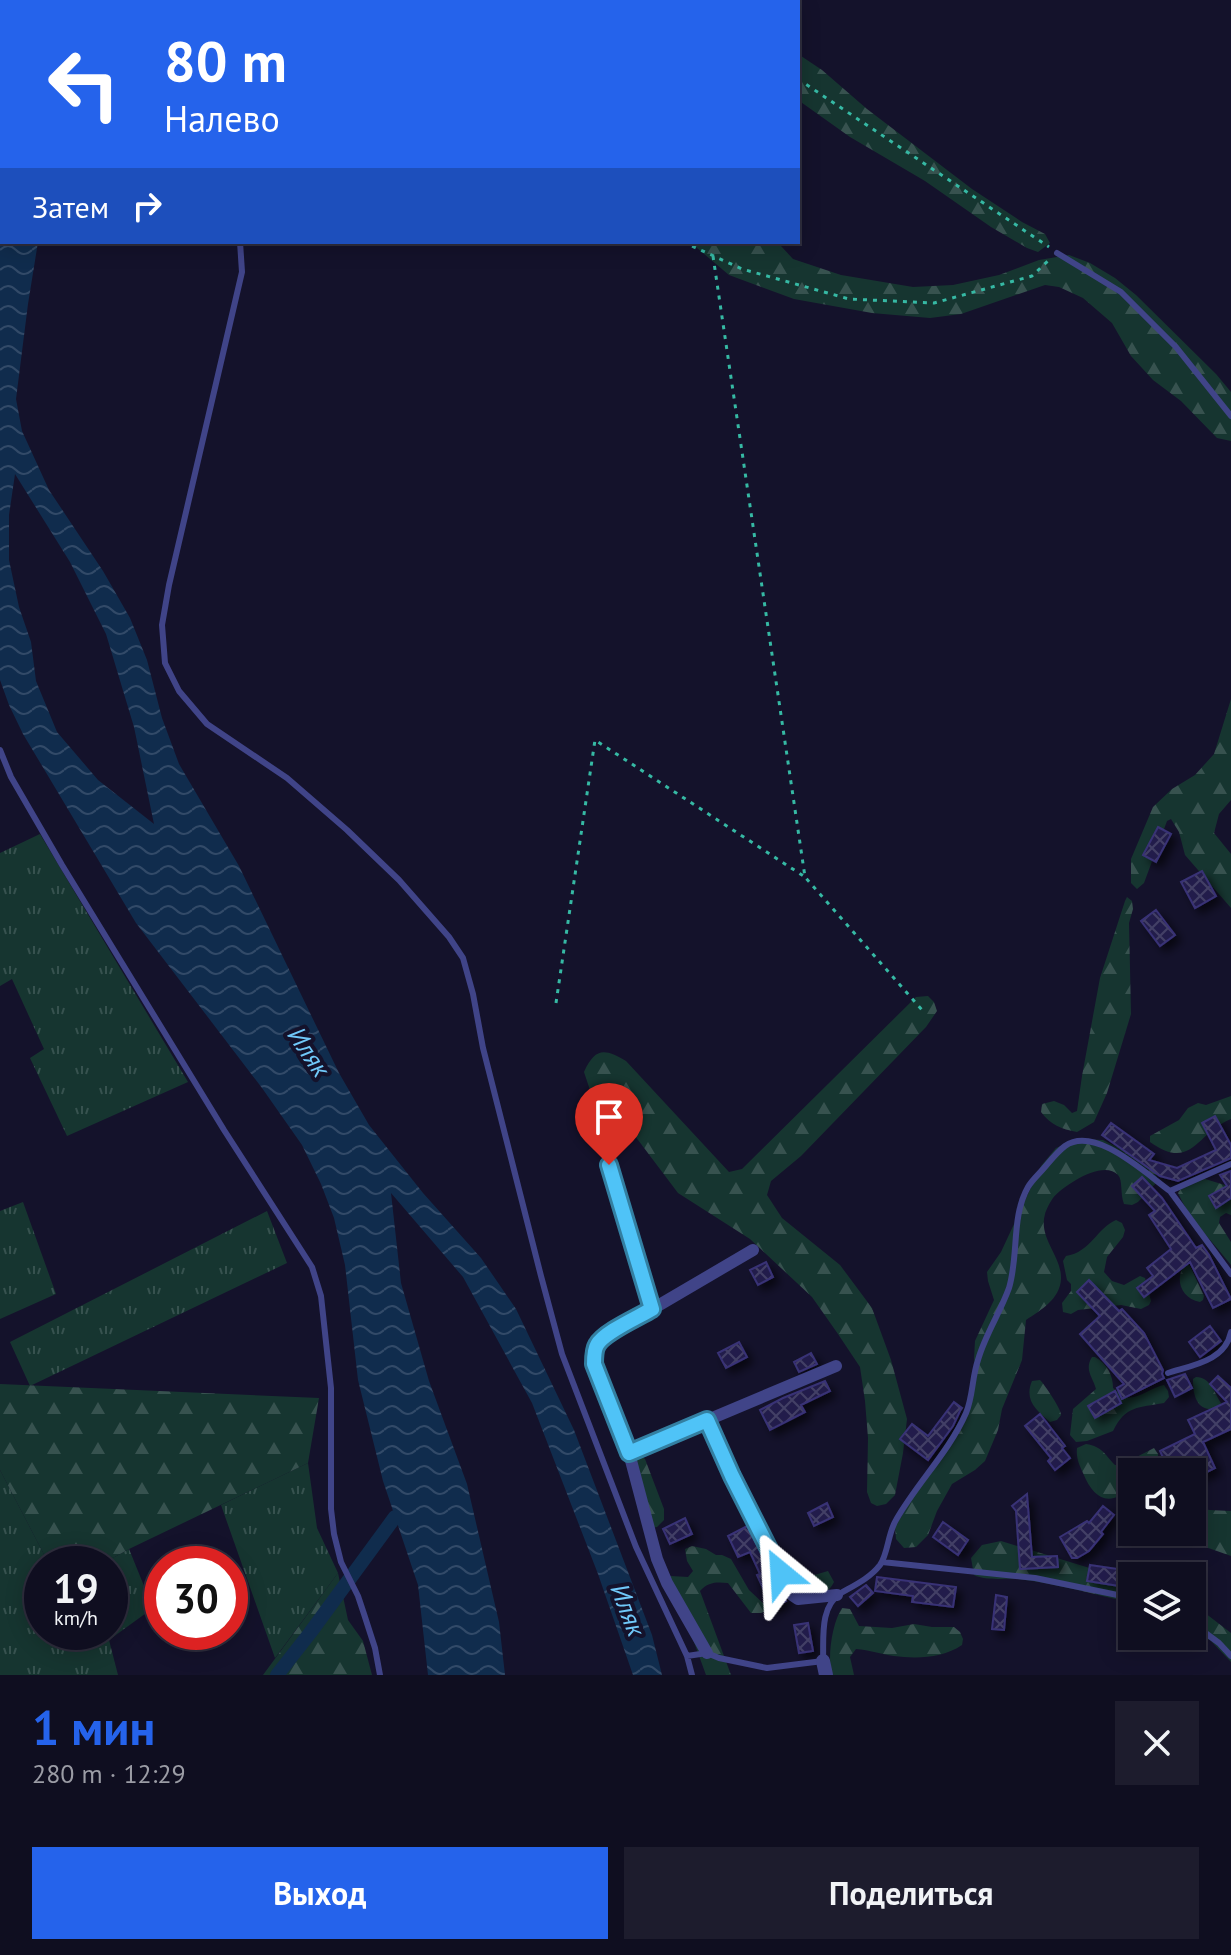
<!DOCTYPE html>
<html lang="ru">
<meta charset="utf-8">
<style>
body{margin:0;font-family:"PT Sans",sans-serif;background:#1d1c2d;color:#f1f3f6;height:100vh;display:flex;flex-direction:column;font-size:30px;white-space:nowrap}
*{box-sizing:border-box;margin:0}
p{font-size:26px;color:#9b9ca5}
.icon{flex:none;width:44px;height:44px;fill:none;stroke:currentColor;stroke-width:2;stroke-linecap:round;stroke-linejoin:round}
.map{position:relative;height:1675px;overflow:hidden}
.details{display:flex;flex-direction:column;background:#0f0e20;flex:1}
.details>*{flex:none}
.hud{position:absolute;left:0px;top:0px;width:800px;height:244px;box-shadow:0 4px 20px #0003,0 0 0 2px #2f2e3e;background:#2563eb;color:#fff;overflow:hidden}
.fabs{position:absolute;left:1118px;top:1458px;display:grid;gap:16px}
.fabs a{display:grid;place-items:center;width:88px;height:88px;border-radius:0px;background:#0f0e20;box-shadow:0 4px 20px #0003,0 0 0 2px #2f2e3e;font-size:40px}
.speed{position:absolute;left:24px;top:1546px;display:flex;gap:16px;font-size:40px;font-weight:700;text-align:center}
.speed>*{display:grid;place-content:center;width:104px;height:104px;border-radius:50%;background:#0f0e20;box-shadow:0 4px 20px #0003,0 0 0 2px #2f2e3e;line-height:1}
.speed small{font-size:20px;font-weight:400}
.speed .limit{border:12px solid #d22;background:#fff;color:#111}
.pin{position:absolute;display:grid;place-items:center;width:68px;height:68px;color:#fff;margin:-82px -34px;border-radius:50% 50% 50% 0;rotate:-45deg;box-shadow:0 0 8px #0007}
.pin .icon{rotate:45deg}
.me{position:absolute;width:88px;margin:-44px;rotate:333deg;stroke-linejoin:round;filter:drop-shadow(0 0 6px #0008)}
.turn{display:flex;align-items:center;gap:28px;height:168px;padding:0 32px;font-size:36px}
.turn .icon{width:104px;height:104px;stroke-width:2.5}
.turn b{display:block;font-size:56px;line-height:68px}
.then{display:flex;align-items:center;height:76px;padding:0 32px;background:#0003;gap:16px;font-size:30px}
.round{display:grid;place-items:center;flex:none;width:84px;height:84px;border-radius:0px;background:#1d1c2d}
.headline{display:flex;align-items:center;justify-content:space-between;height:136px;padding:0 32px}
h1{font-size:48px;font-weight:700;line-height:60px;color:#2563eb}
.button{display:flex;gap:16px;margin-top:auto;padding:16px 32px}
.button a{flex:1;height:92px;border-radius:0px;background:#2563eb;color:#fff;font-size:32px;font-weight:700;line-height:92px;text-align:center}
.button a+a{background:#1d1c2d;color:#f1f3f6}
.map>svg:first-child{display:block}
.grass{fill:url(#grass-tufts)}
.forest{fill:url(#forest-firs)}
.water{fill:url(#water-waves);fill-rule:evenodd}
.lines{fill:none;stroke-linecap:round;stroke-linejoin:round}
.canal{stroke:#102c4d;stroke-width:14}
.building{fill:url(#building-cross-hatch);stroke:#393276;stroke-width:2;filter:url(#shadow)}
.path{stroke:#36b9a4;stroke-width:3;stroke-dasharray:4 6;stroke-linecap:butt}
.service{stroke:#404488;stroke-width:6}
.minor{stroke:#404488;stroke-width:12}
.tertiary{stroke:#404488;stroke-width:14}
.route-casing{stroke:#337fa1;stroke-width:20}
.route{stroke:#4fc3f7;stroke-width:14}
.labels{text-anchor:middle;stroke-width:8;stroke-linejoin:round;paint-order:stroke}
.water-label{font-size:26px;font-style:italic;fill:#70c8f9;stroke:#14122b}
</style>
<div class="map">
<svg width="1231" height="1675" viewBox="0 0 1231 1675">
<defs>
<pattern id="grass-tufts" width="24" height="20" patternUnits="userSpaceOnUse" patternTransform="scale(2)"><rect width="24" height="20" fill="#163530"/><path d="M3 7l-1-3M5 7V3M7 7l1-3M15 17l-1-3M17 17v-4M19 17l1-3" fill="none" stroke="#37524f"/></pattern>
<pattern id="forest-firs" width="22" height="20" patternUnits="userSpaceOnUse" patternTransform="scale(2)"><rect width="22" height="20" fill="#163530"/><path d="M5 1l3.5 6h-7zM16 11l3.5 6h-7z" fill="#37524f"/></pattern>
<pattern id="water-waves" width="16" height="10" patternUnits="userSpaceOnUse" patternTransform="scale(2)"><rect width="16" height="10" fill="#102c4d"/><path d="M0 5q4-4 8 0t8 0" fill="none" stroke="#324a68"/></pattern>
<pattern id="building-cross-hatch" width="8" height="8" patternUnits="userSpaceOnUse" patternTransform="scale(2)"><rect width="8" height="8" fill="#241f4b"/><path d="M0 0l8 8M0 8l8-8" fill="none" stroke="#433f66"/></pattern>
<filter id="shadow"><feDropShadow dx="5.5" dy="5.5" stdDeviation="4" flood-color="#0009"/></filter>
</defs>
<rect width="100%" height="100%" fill="#14122b"/>
<!-- grass -->
<path class="grass" d="M40,834L188,1082L67,1136L30,1058L44,1049L12,979L0,986V853Z
M23,1202L56,1294L0,1319V1211Z
M267,1211L287,1263L30,1386L10,1342Z
M308,1463L317,1528L338,1573L275,1658L221,1505Z
M0,1470L49,1564H42V1632H110V1564H102L129,1549L153,1608L109,1640L118,1675H0Z"/>
<!-- forest -->
<path class="forest" d="M798,54L822,70L867,109L972,189L1022,222L1045,234L1050,243L1038,252L1027,248L991,227L925,181L850,137L798,100Z
M690,242H765L781,246L793,259L841,275L913,287L953,285L999,275L1039,260L1069,255L1090,263L1115,278L1136,295L1216,374L1231,392V441L1217,438L1181,401L1153,380L1131,356L1112,323L1083,298L1059,287L1045,285L961,314L930,318L872,313L794,299L729,275Z
M1231,699V800L1219,814L1214,833L1231,854V908L1185,855L1179,832L1171,819L1167,821L1144,883L1137,889L1131,883V859L1153,807L1172,789L1195,775L1214,754Z
M1127,897L1132,901L1133,909L1129,923L1131,1014L1107,1093L1094,1122L1077,1132C1061,1129 1051,1125 1041,1112L1042,1104L1054,1101L1064,1105L1072,1113L1077,1111L1082,1076L1100,978L1125,901Z
M928,996L934,1002L937,1011L926,1027L801,1156L771,1181L767,1195L782,1218L840,1265L872,1308L891,1360L907,1419L903,1453L895,1495L886,1504L877,1506L871,1503L867,1492L868,1438L865,1401L860,1367L838,1334L812,1297L750,1239L678,1193L626,1124L609,1112L591,1093L584,1072C595,1048 604,1048 626,1061L729,1172L742,1169L916,997Z
M1231,1096V1119C1196,1133 1192,1172 1150,1142V1136L1179,1120L1188,1108L1198,1103L1206,1105Z
M1078,1139L1103,1140L1151,1164L1154,1166L1158,1181L1138,1202L1132,1205L1124,1204C1120,1194 1123,1180 1118,1175C1103,1159 1063,1186 1053,1198C1050,1202 1046,1210 1045,1214C1038,1238 1062,1256 1061,1279C1060,1299 1041,1310 1026,1320L1022,1360L1002,1409L998,1430L985,1461L975,1470L952,1484L937,1511L928,1535L916,1547L904,1548L896,1539L895,1527L971,1402L977,1375L974,1359L975,1341L994,1300L988,1281L987,1272L1001,1252L1041,1166L1056,1148Z
M1202,1178L1231,1187V1215L1226,1213L1220,1217L1219,1223L1231,1242V1265C1213,1242 1190,1220 1178,1193L1182,1187Z
M1116,1220L1122,1223L1125,1230L1123,1237L1107,1257L1104,1272L1112,1281L1124,1285L1140,1276L1145,1278L1151,1301L1149,1305L1141,1309L1121,1305L1078,1310L1071,1314L1063,1312L1062,1303L1071,1291V1284L1067,1280L1063,1261L1066,1256C1091,1252 1097,1228 1116,1220Z
M1185,1264L1190,1266L1204,1296L1203,1300L1200,1302C1181,1298 1174,1279 1185,1264Z
M1092,1357H1095C1107,1364 1113,1375 1113,1388C1117,1391 1120,1395 1124,1397C1136,1401 1152,1387 1164,1385L1168,1391L1169,1397L1164,1403C1138,1408 1126,1405 1113,1431L1087,1441L1076,1442L1070,1435L1073,1409L1096,1389C1093,1377 1084,1370 1092,1357Z
M1196,1377C1210,1377 1214,1392 1221,1403L1218,1409C1197,1412 1193,1397 1193,1379Z
M1040,1380C1044,1384 1062,1410 1061,1415C1060,1417 1058,1418 1057,1420L1050,1422C1036,1410 1024,1400 1032,1381Z
M0,1384L319,1398L308,1463L129,1549L102,1564H49L0,1470Z
M1086,1444C1103,1447 1104,1454 1115,1465H1121L1154,1448L1158,1454V1459L1146,1472H1132V1486C1110,1508 1094,1500 1083,1473C1079,1464 1076,1458 1077,1448Z
M641,1456L645,1459L664,1509V1520L657,1527L651,1528L636,1480L637,1459Z
M1192,1503L1209,1510L1231,1511V1556L1200,1545L1182,1532H1192Z
M1001,1541L1132,1581V1603C1094,1594 1057,1584 1018,1579C1003,1578 987,1581 974,1575L971,1558L982,1545Z
M692,1546L706,1549L716,1555H722L731,1559L749,1590L766,1606V1611L761,1613H751L728,1583C716,1582 708,1582 700,1591L731,1675H706L670,1576L688,1577L693,1571L687,1561L685,1549Z
M828,1571L834,1582C828,1595 816,1596 803,1594L800,1585L811,1576Z
M338,1573L348,1620L363,1641L372,1675H263Z
M1192,1603L1231,1633V1662L1211,1641L1192,1629Z
M842,1608L850,1609L859,1626L892,1628L914,1624L932,1627H954L960,1632L963,1639L962,1645C943,1658 917,1659 894,1656C881,1654 870,1650 856,1649L850,1657L854,1675H832C827,1658 832,1623 842,1608Z"/>
<!-- water -->
<path class="water" d="M0,0H58L60,2H2V242H38L28,304L16,399L22,431L49,490L103,571L130,618L147,660L162,718L179,764L239,866L339,1073L369,1125L423,1193L481,1258L516,1309L574,1430L652,1635L662,1675H633L598,1574L532,1403L463,1277L391,1193L401,1283L429,1381L467,1484L499,1622L505,1675H428L418,1585L383,1481L358,1380L345,1265L334,1218L321,1184L302,1145L262,1088L136,923L23,734L9,705L0,680ZM15,474L70,562L106,634L134,727L154,824L98,780L57,732L36,681L31,642L19,607L9,560V515Z"/>
<g class="lines">
<!-- canal -->
<path class="canal" d="M277,1675L310,1633L395,1517"/>
</g>
<!-- building -->
<path class="building" d="M1158,827L1171,834L1156,862L1143,855Z
M1202,871L1216,896L1195,908L1181,882Z
M1156,910L1175,935L1160,946L1141,921Z
M1215,1116L1231,1145V1158L1178,1181L1160,1176L1102,1135L1111,1123L1154,1154L1149,1160L1177,1168L1216,1150L1202,1123Z
M1231,1171V1198L1216,1208L1209,1196L1227,1186L1220,1175Z
M1142,1177L1162,1198L1196,1248L1202,1245L1209,1255L1231,1299L1213,1308L1190,1262L1144,1297L1137,1288L1153,1276L1147,1268L1171,1249L1149,1215L1155,1211L1132,1186Z
M766,1262L773,1277L758,1285L750,1270Z
M1089,1280L1119,1311L1122,1309L1144,1333L1163,1370L1162,1374L1164,1378L1122,1399L1117,1388L1124,1384L1080,1334L1100,1316L1077,1292Z
M1210,1326L1221,1341L1200,1357L1189,1342Z
M739,1342L747,1357L726,1368L718,1353Z
M811,1353L817,1364L799,1372L794,1362Z
M1185,1374L1192,1388L1175,1397L1167,1380Z
M1218,1376L1231,1388V1429L1203,1442L1215,1468L1199,1476L1192,1461L1169,1471L1160,1451L1195,1434L1188,1420L1227,1402L1210,1384Z
M825,1381L830,1391L801,1405L805,1412L770,1430L760,1410L783,1398Z
M1115,1391L1121,1403L1095,1418L1088,1406Z
M954,1402L962,1408L960,1411L953,1426L928,1460L900,1439L912,1424L928,1436Z
M1040,1414L1065,1446L1062,1448L1070,1458L1055,1470L1048,1461L1051,1458L1025,1426Z
M1027,1494L1032,1557L1057,1556L1058,1567L1020,1569L1016,1511L1012,1506Z
M827,1503L833,1517L814,1526L808,1513Z
M1103,1506L1114,1515L1101,1532L1103,1534L1089,1551L1077,1558H1072L1060,1537L1087,1521L1089,1523Z
M685,1518L692,1534L670,1544L663,1529Z
M943,1522L968,1540L958,1555L933,1537Z
M747,1526L786,1601L772,1608L757,1575L760,1574L750,1552L738,1557L728,1536Z
M1090,1565L1132,1571V1588L1087,1581Z
M877,1577L956,1587L953,1607L912,1602L913,1596L875,1591Z
M866,1585L873,1593L858,1606L850,1597Z
M996,1595L1007,1597L1004,1630L992,1629Z
M808,1623L813,1651L799,1653L794,1625Z"/>
<g class="lines">
<!-- path -->
<path class="path" d="M395,0L398,2
M158,2L166,0
M785,2L786,0
M798,79L1049,247
M683,242L742,269L849,299L934,303L1032,276L1050,259
M713,256L805,877L922,1010
M556,1003L595,740L805,877"/>
<!-- service -->
<path class="service" d="M141,0L142,2
M240,242L242,272L169,585L162,625L165,663L179,691L207,724L287,778L347,830L399,880L449,937L463,958L473,994L483,1048L541,1276L562,1354L636,1547L687,1656L692,1675
M1057,253L1121,292L1176,347L1231,416
M0,750L11,777L62,865L224,1130L312,1267L321,1296L331,1388V1509L334,1534L341,1562L358,1596L364,1614L375,1648L380,1675
M1231,1164L1170,1191L1231,1274
M1168,1373C1193,1365 1225,1361 1231,1332
M882,1562L1035,1578L1132,1598
M1192,1623L1219,1643L1231,1656
M687,1656L707,1653L719,1658L767,1668L823,1661C824,1639 819,1607 841,1593C855,1585 870,1578 880,1565C888,1554 888,1533 896,1520C917,1483 949,1452 966,1413C973,1397 972,1377 978,1360C985,1335 1000,1313 1009,1288C1019,1255 1011,1217 1028,1187C1032,1180 1039,1174 1044,1168C1050,1161 1057,1152 1065,1146C1095,1125 1145,1173 1170,1191"/>
<!-- minor -->
<path class="minor" d="M609,1165L652,1309
M753,1250L603,1338L596,1347L594,1364L629,1453L836,1366
M707,1420L732,1476L792,1595L798,1599L837,1595
M629,1453L657,1559L667,1583L707,1653"/>
<!-- tertiary -->
<path class="tertiary" d="M823,1661L826,1675"/>
</g>
<g class="lines">
<defs>
<path id="route" d="M609,1165L652,1309C639,1317 604,1332 597,1345C594,1350 594,1358 594,1364L629,1453L707,1420L732,1476L781,1573"/>
</defs>
<!-- route casing -->
<use href="#route" class="route-casing"/>
<!-- route -->
<use href="#route" class="route"/>
</g>
<g class="labels">
<!-- water labels -->
<g class="water-label">
<text transform="translate(309 1052) rotate(56)" y="9">Иляк</text>
<text transform="translate(628 1610) rotate(69)" y="9">Иляк</text>
</g>
</g>
</svg>
<div class="fabs">
<a><svg class="icon" aria-label="sound" viewBox="0 0 24 24"><path d="M4 9h4l5-4v14l-5-4H4zM17 9q2 3 0 6"/></svg></a>
<a><svg class="icon" aria-label="layers" viewBox="0 0 24 24"><path d="M12 4l9 5-9 5-9-5zM3 14l9 5 9-5"/></svg></a>
</div>
<div class="speed"><div>19<small>km/h</small></div><div class="limit">30</div></div>
<div class="pin" style="left:609px;top:1165px;background:#d93025"><svg class="icon" aria-label="arrive" viewBox="0 0 24 24"><path d="M6 21V4h12l-3 4 3 4H6"/></svg></div>
<svg class="me" style="left:781px;top:1573px" viewBox="-20 -20 40 40"><path d="M0-17L14 15 0 8-14 15z" fill="#4fc3f7" stroke="#fff" stroke-width="4"/></svg>
<div class="hud">
<div class="turn"><svg class="icon" aria-label="left" viewBox="0 0 24 24"><path d="M17 20v-9H6M10 6l-5 5 5 5"/></svg><div><b>80 m</b>Налево</div></div>
<div class="then">Затем<svg class="icon" aria-label="right" viewBox="0 0 24 24"><path d="M7 20v-9h11M14 6l5 5-5 5"/></svg></div>
</div>
</div>
<section class="details">
<div class="headline"><div><h1>1 мин</h1><p>280 m · 12:29</p></div><a class="round"><svg class="icon" aria-label="close" viewBox="0 0 24 24"><path d="M6 6l12 12M18 6L6 18"/></svg></a></div>
<div class="button"><a>Выход</a><a>Поделиться</a></div>
</section>
